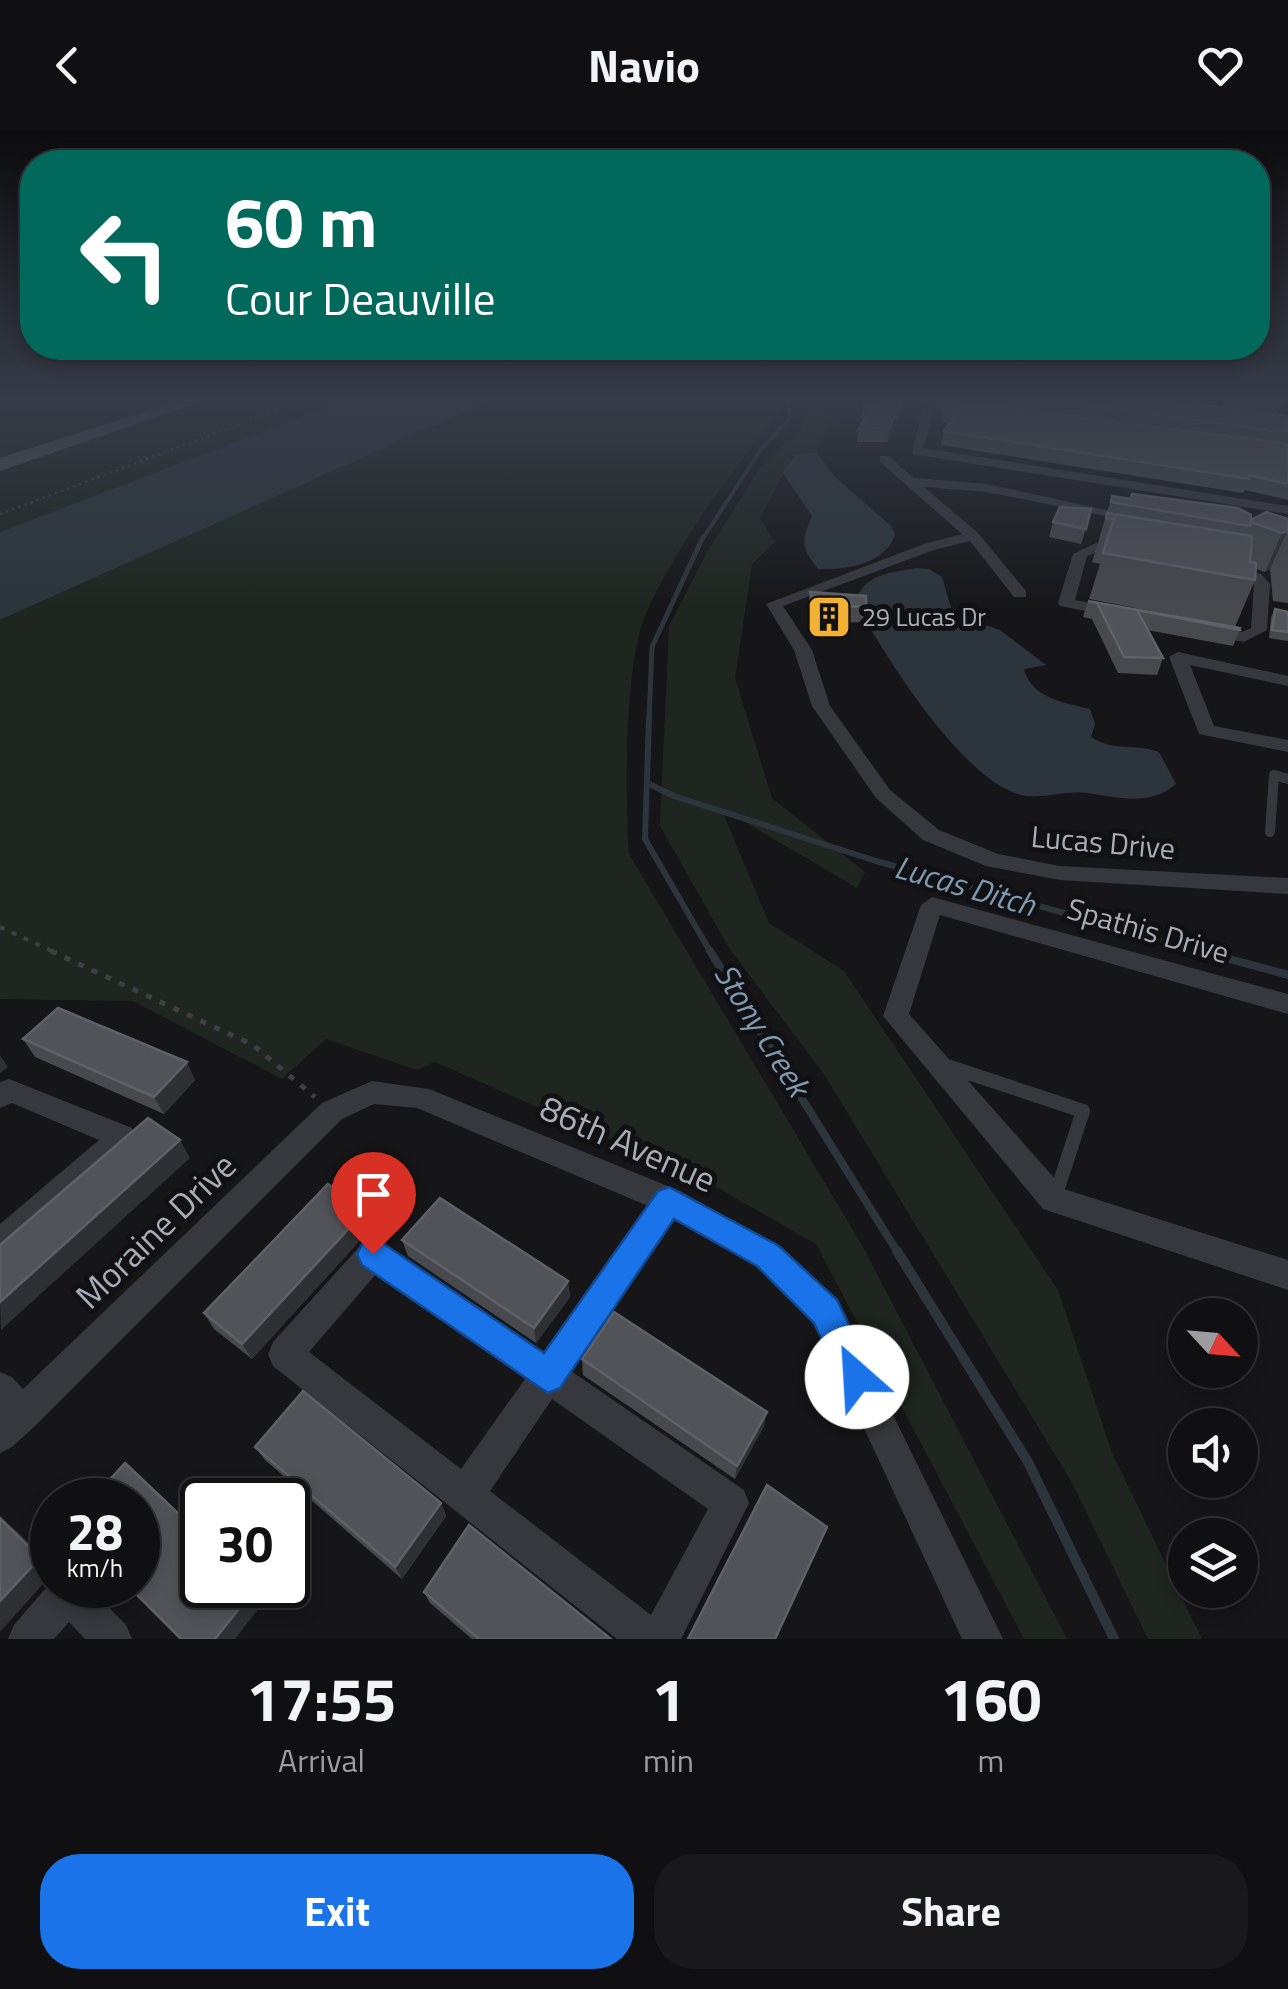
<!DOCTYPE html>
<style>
body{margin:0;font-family:"Titillium Web",sans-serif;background:#19191b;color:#f1f3f6;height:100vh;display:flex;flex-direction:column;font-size:38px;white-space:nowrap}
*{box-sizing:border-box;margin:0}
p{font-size:32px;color:#9c9d9f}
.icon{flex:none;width:55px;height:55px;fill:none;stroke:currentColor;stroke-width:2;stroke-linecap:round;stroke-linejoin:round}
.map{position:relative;height:1509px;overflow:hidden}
.drawer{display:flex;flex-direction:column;background:#101012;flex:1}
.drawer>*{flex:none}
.hud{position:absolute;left:20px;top:20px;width:1250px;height:210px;border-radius:40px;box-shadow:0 5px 15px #0003,0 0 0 2px #303032;background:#00695c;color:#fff;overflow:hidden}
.needle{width:65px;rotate:116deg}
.buttons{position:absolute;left:1168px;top:1168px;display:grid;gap:20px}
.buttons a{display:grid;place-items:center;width:90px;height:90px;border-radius:50%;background:#101012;box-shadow:0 5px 15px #0003,0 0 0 2px #303032;font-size:50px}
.speed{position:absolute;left:30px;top:1348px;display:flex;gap:20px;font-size:50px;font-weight:700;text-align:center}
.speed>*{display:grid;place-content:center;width:130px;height:130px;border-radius:50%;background:#101012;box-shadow:0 5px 15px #0003,0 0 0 2px #303032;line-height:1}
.speed small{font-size:25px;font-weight:400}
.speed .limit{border:5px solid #111;border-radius:15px;background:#fff;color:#111}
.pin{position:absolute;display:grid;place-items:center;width:85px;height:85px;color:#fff;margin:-102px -42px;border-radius:50% 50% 50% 0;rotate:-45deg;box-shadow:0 0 10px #0007}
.pin .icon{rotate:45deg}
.me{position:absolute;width:110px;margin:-55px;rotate:334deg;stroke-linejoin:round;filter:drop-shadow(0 0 8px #0008)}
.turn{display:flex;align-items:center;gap:35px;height:210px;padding:0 40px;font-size:45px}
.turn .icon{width:130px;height:130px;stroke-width:2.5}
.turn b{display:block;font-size:70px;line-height:85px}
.eta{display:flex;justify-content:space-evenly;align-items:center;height:170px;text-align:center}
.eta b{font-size:60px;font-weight:700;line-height:70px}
.primary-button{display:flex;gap:20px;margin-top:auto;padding:20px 40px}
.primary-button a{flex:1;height:115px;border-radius:40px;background:#1a73e8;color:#fff;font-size:40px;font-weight:700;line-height:115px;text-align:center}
.primary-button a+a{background:#19191b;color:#f1f3f6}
header{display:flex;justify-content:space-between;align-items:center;height:130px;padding:0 40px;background:#101012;font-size:45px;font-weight:700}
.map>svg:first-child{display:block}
.green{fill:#1e261f}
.water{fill:#2c353c}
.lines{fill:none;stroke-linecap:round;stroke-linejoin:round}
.stream-far4{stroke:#2c353c;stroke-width:4}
.stream-far3{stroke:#2c353c;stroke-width:5}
.stream-far2{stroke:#2c353c;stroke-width:6}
.stream-far1{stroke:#2c353c;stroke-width:8}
.stream{stroke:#2c353c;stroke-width:10}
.path-far2{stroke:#3d3f44;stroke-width:2.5;stroke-dasharray:2.5 4;stroke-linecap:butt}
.path-far1{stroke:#3d3f44;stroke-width:4;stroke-dasharray:5 8;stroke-linecap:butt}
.path{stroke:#3d3f44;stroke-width:5;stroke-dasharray:6 9;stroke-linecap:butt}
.service-far1{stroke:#37383d;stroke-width:10}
.service{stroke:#37383d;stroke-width:14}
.minor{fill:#37383d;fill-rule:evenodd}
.primary{fill:#53555c;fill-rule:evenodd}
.wall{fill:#47494d}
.shaded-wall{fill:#2f3033}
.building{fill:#525359;stroke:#5f6168;stroke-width:2.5}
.route{fill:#1a73e8;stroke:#114b97;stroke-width:2.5}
.labels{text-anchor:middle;stroke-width:10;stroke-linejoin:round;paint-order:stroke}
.far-poi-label{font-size:25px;fill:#a8adb8;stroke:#111113;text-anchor:start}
.street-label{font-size:30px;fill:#a8adb8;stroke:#111113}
.water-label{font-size:32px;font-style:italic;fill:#7f9bb3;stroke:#111113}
.near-street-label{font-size:35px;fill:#a8adb8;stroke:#111113}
</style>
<header><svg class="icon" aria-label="back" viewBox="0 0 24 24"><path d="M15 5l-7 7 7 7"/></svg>Navio<svg class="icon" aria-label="heart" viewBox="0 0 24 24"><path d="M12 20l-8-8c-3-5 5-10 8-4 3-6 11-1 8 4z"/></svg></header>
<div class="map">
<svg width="1288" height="1509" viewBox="0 0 1288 1509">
<rect width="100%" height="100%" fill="#161618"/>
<!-- green -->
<path class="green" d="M0,269H347L0,402Z
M494,269H779L778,287C739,326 654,449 640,501C625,558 625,664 629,724L863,1117L1067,1509H1024L816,1114L709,1053L435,932L417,940L326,909L282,949L133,871L0,869V490Z
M805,281L835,285L816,322L792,327L760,388L775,412L752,434L735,548L772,668L865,742L857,758L721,678L769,793L844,841L1058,1160L1112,1323L1202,1509H1148L1071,1351L824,944L729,818L660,696L669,496L707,422L761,337L802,298Z"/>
<!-- water -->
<path class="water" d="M347,269H494L0,490V402Z
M816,322L835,347L891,396L895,404C886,435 845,440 818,439C801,418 801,411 812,386L782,342L797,324Z
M916,438L929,439L942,447L953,484L1000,500L1046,535L1024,539C1031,568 1065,573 1090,579L1095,594L1091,607C1113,622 1135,613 1159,622L1176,654C1151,676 1119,668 1088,663C1068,660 1047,668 1027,666C967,659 884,524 856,474C860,444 891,443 916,438Z"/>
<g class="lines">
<!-- stream-far4 -->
<path class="stream-far4" d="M702,410L761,319L789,290L788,269"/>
<!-- stream-far3 -->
<path class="stream-far3" d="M649,590L652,517L703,407"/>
<!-- stream-far2 -->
<path class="stream-far2" d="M649,588L645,709L711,823
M647,653L674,666L876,731L1209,823"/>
<!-- stream-far1 -->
<path class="stream-far1" d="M710,821L898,1123
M1200,821L1288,845"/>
<!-- stream -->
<path class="stream" d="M897,1121L1028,1332L1114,1509"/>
<!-- path-far2 -->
<path class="path-far2" d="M0,384L307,269"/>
<!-- path-far1 -->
<path class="path-far1" d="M0,797L56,823"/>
<!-- path -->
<path class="path" d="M51,821L253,915L315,967"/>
<!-- service-far1 -->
<path class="service-far1" d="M1270,702L1274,645L1288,649"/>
<!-- service -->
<path class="service" d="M944,935L1083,981L1055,1067"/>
<!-- minor -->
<path class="minor" d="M939,271L979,278L973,281L934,279L923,318L1288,376V384L912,324L923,277Z
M880,326H888L914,348L987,354L1143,388L1136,392L987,362L924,357L978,403L1026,461V467H1014L970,411L934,420L783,476L812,520L830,576L890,660L939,700L998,724L1060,736L1288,748V764L1060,750L986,736L923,710L876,668L812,576L794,520L766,474L924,414L962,404L880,332Z
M1096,413L1261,444L1270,454L1267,500L1244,512L1060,476L1058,473L1073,424ZM1098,422L1251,451L1254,455L1251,498L1242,502L1075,470L1087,426Z
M1178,522L1288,546V556L1190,535L1214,596L1288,610V622L1199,604L1169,527Z
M932,767L1288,864V884L940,785L909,884L1064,1059L1288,1130V1160L1043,1079L883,886L921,775Z
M9,949L132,998L136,1007L132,1016L11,1124L0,1128V1094L99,1010L12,973L0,978V952Z
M372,951L429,959L680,1061L779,1116L837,1171L1003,1509H962L815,1193L757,1136L674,1089L571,1241L744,1360L749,1373L681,1509H617L273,1236L268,1224L273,1212L362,1114L373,1109L544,1223L648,1076L417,978L374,974L342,989L34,1297L12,1317L0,1323V1242L12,1247L23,1259L322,973ZM376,1144L525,1249L461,1339L309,1222ZM552,1269L708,1379L651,1485L490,1361Z
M52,1451V1455H87L126,1495L132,1509H85L69,1492L54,1509H8L14,1495Z"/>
<!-- primary -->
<path class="primary" d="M184,269H209L0,341V328Z"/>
</g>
<!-- wall -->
<path class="wall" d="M908,269L887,312H857L859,299L864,290L862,289L864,276Z
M956,269H1157L1288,286V370L1245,360L1243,363L941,315L944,301L949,293L941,292L943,279L1038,281Z
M1164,269H1193L1192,272Z
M1223,269H1284L1278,284L1222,276Z
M1112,366L1251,390L1288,389V473L1273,471L1270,439L1265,442L1256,439L1255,450L1235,497L1240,500L1233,516L1147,500L1163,528L1157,545L1118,543L1092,489L1083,487L1088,471L1223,495L1089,469L1100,434L1092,432Z
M1053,392L1086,399L1081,414L1049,407Z
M810,462L866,476L863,492L813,494L808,478Z
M1275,479L1288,482V511L1269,508L1271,487Z
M23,909L195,950L164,984L35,927Z
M366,1080L372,1097L252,1229L214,1199L204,1183Z
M402,1110L568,1151L570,1167L536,1213L408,1126Z
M582,1229L764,1296L735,1349L583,1245Z
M255,1317L441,1373L446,1386L402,1449L265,1330Z
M424,1462L611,1509H472L430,1473Z"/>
<!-- shaded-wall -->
<path class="shaded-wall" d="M903,269H908L887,312L889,298Z
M1288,400L1270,439L1265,442L1282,403Z
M0,925L8,937L0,943Z
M187,932L195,950L164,984L154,967Z
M180,1010L190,1028L1,1200L0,1172Z
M366,1080L372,1097L252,1229L242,1214Z
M568,1151L570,1167L536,1213L534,1198Z
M767,1282L764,1296L735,1349L737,1336Z
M441,1373L446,1386L402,1449L395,1437Z
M0,1388L17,1401L52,1436V1444L0,1502Z
M257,1456L267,1468L235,1509H215Z"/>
<!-- building -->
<path class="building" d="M868,269H903L889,298L859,299L871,277L864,276Z
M1039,269H1157L1288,286V303Z
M949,270L1288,314V354L1249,345V349L944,301L958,281L943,279Z
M1132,364L1238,378L1251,385V390L1266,382L1288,389V404V400L1282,403L1251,392L1250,396L1111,372L1112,366L1131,369Z
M1060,377L1091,379L1086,399L1053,392Z
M1107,383L1252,406L1250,432L1256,433L1255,450L1103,423L1114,389L1106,388Z
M810,462L866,466V476L815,478Z
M1088,471L1240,498V500L1137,480L1163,528L1124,527L1097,473Z
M1275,479L1288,482V502L1272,500Z
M58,878L187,932L154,967L23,909Z
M148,988L180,1010L0,1172V1115Z
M328,1054L366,1080L242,1214L204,1183Z
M440,1068L568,1151L534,1198L402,1110Z
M614,1182L767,1282L737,1336L582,1229Z
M303,1261L441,1373L395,1437L255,1317Z
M125,1333L202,1406V1455H255L257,1456L215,1509H181L127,1455H138V1370H91Z
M767,1355L827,1397L775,1509H688Z
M0,1388L40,1428L0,1471Z
M469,1395L611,1509H479L424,1462Z"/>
<!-- sky -->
<linearGradient id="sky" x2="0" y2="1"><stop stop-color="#0c0c0d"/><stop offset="0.56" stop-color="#363c48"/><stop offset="1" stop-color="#363c48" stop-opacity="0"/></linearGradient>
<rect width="1288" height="480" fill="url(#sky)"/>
<!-- route -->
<path class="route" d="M669,1057L779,1116L837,1170L874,1247L869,1259L857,1264L845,1259L814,1193L757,1136L674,1089L560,1258L548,1263L362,1135L357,1124L362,1114L373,1110L384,1114L544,1223L658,1061Z"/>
<!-- icons -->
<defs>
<symbol id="building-square" viewBox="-11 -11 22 22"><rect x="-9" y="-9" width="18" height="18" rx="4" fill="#f2b134" stroke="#111113"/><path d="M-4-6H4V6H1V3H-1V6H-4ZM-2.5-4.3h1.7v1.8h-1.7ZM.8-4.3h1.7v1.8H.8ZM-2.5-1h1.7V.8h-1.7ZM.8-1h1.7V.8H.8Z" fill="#111"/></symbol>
</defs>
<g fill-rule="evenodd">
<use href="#building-square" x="804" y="462" width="50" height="50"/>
</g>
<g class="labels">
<!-- far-poi labels -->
<g class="far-poi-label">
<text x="862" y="496">29 Lucas Dr</text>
</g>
<!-- street labels -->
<g class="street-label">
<text transform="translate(1103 713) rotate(5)" y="10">Lucas Drive</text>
<text transform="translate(1148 801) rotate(16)" y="10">Spathis Drive</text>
</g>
<!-- water labels -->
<g class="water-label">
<text transform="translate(965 756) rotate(16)" y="11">Lucas Ditch</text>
<text transform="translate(762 900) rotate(58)" y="11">Stony Creek</text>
</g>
<!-- near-street labels -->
<g class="near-street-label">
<text transform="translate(628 1014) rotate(24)" y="12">86th Avenue</text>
<text transform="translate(156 1101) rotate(-44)" y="12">Moraine Drive</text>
</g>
</g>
</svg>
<div class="buttons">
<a><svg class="needle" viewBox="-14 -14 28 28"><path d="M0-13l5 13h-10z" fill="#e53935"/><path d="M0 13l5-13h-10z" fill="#9c9d9f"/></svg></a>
<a><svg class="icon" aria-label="sound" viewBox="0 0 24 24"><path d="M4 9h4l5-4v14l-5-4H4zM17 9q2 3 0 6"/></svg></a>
<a><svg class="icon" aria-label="layers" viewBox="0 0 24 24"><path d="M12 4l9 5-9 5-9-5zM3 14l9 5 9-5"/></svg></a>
</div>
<div class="speed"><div>28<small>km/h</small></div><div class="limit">30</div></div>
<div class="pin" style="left:373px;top:1124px;background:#d93025"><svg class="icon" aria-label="arrive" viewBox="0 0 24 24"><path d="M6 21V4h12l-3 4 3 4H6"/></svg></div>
<svg class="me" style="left:857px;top:1247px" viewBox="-20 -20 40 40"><circle r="19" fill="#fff"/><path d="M0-13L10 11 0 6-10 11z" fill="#1a73e8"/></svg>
<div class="hud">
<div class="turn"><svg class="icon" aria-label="left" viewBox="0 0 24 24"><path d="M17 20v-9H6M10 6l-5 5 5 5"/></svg><div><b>60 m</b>Cour Deauville</div></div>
</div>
</div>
<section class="drawer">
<div class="eta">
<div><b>17:55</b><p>Arrival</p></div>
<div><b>1</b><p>min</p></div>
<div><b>160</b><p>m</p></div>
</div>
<div class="primary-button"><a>Exit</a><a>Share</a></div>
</section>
